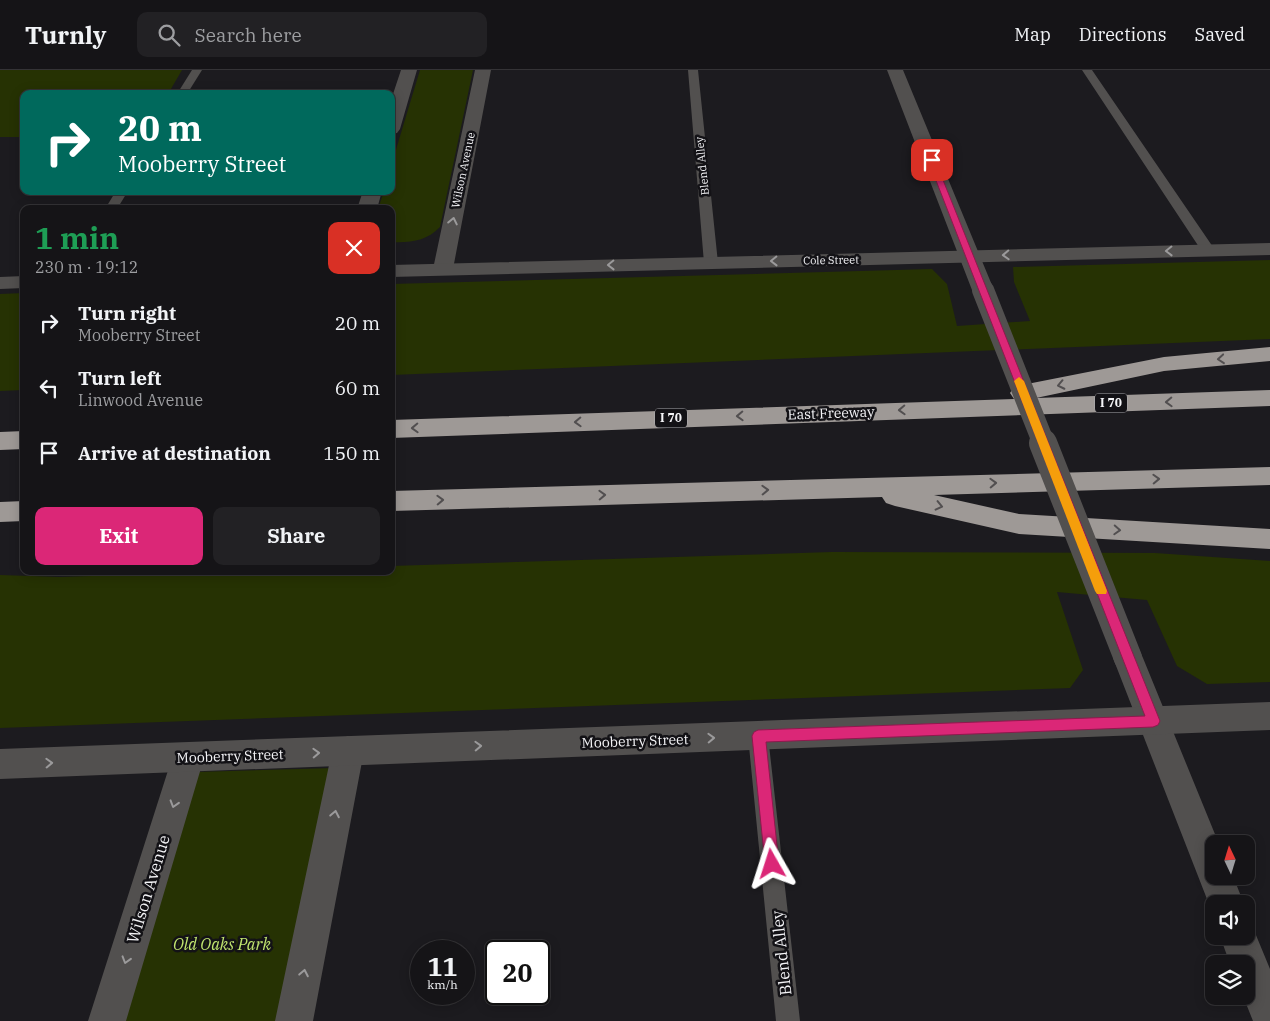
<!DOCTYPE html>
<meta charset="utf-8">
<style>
body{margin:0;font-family:"IBM Plex Serif",serif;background:#222124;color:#f1f3f6;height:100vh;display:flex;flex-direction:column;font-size:19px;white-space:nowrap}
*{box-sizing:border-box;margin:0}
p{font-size:16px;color:#9d9ea1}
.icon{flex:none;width:28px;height:28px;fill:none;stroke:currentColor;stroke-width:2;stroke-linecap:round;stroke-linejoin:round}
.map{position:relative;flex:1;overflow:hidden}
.panel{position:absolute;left:20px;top:135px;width:375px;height:370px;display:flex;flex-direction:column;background:#151417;border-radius:10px;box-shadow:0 2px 12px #0003,0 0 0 1px #343336}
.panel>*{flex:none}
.hud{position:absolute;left:20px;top:20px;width:375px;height:105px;border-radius:10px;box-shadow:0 2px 12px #0003,0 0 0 1px #343336;background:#00695c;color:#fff;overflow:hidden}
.needle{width:32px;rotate:356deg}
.controls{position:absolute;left:1205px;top:765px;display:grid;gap:10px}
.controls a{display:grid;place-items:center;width:50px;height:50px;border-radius:10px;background:#151417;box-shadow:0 2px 12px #0003,0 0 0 1px #343336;font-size:25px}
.speed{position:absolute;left:410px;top:870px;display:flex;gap:10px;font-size:25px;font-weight:700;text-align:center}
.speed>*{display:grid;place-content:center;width:65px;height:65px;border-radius:50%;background:#151417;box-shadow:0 2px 12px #0003,0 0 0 1px #343336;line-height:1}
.speed small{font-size:12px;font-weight:400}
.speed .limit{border:2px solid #111;border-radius:8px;background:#fff;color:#111}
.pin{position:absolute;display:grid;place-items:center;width:42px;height:42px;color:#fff;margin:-21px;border-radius:10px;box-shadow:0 2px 8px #0006}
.me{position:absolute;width:55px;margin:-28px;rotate:354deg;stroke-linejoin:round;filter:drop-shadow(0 0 4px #0008)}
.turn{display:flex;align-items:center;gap:18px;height:105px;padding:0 15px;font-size:22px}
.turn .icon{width:65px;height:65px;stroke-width:2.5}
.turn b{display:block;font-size:35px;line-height:42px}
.round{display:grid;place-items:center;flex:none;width:52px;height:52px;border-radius:10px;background:#222124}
.overview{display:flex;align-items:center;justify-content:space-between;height:85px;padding:0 15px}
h1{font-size:30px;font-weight:700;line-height:38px;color:#1e9e55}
.primary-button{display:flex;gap:10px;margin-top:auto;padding:10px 15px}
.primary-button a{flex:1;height:58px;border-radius:10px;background:#db2777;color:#fff;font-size:20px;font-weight:700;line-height:58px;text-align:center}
.primary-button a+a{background:#222124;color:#f1f3f6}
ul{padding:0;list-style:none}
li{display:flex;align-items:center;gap:15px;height:65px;padding:0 15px}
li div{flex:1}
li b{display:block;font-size:19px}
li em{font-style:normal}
header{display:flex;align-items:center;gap:30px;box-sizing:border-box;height:70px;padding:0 25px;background:#151417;border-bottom:1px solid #343336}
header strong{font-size:24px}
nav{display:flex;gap:28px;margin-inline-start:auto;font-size:18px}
.search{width:350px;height:45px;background:#222124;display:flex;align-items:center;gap:12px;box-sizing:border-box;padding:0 18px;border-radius:10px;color:#9d9ea1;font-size:19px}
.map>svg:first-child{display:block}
.green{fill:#263203}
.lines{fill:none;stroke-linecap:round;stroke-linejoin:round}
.service{fill:#52504f;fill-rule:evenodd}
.minor{fill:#52504f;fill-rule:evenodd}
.tertiary{fill:#52504f;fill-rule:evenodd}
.motorway{fill:#9e9996;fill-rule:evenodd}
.minor-bridge-far1{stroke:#52504f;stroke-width:22}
.minor-bridge{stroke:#52504f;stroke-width:28}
.oneway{stroke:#9b9a9b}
.oneway2{stroke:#524f50}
.route{fill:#db2777;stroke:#8e194d}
.slow{fill:#f59e0b}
.labels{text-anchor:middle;stroke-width:5;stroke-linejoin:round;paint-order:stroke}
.far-street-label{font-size:11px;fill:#f4f4f7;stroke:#131216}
.shield{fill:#131216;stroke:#b0b0b4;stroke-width:1}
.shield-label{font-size:12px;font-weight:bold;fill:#f4f4f7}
.street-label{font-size:14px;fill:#f4f4f7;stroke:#131216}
.near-street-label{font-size:16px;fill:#f4f4f7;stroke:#131216}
.near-park-label{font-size:16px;font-style:italic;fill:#c1e56f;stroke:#131216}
</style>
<header>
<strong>Turnly</strong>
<div class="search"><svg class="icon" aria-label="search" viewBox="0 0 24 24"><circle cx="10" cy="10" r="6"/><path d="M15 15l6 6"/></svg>Search here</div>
<nav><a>Map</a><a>Directions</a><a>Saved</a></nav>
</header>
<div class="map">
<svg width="1270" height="951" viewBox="0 0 1270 951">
<rect width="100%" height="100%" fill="#1c1b1f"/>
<!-- green -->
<path class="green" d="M0,0H182L168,24H24V67H0Z
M420,0H473L440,157C427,171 410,173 391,172V139H378L384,121H391V96Z
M1270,190V269L391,305V214L932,199L947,214L957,256L1030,251L1014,212L1013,197Z
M24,223V320L0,321V224Z
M832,482L1155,483L1270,491V612L1207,614L1177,596L1147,530L1057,522L1083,600L1070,618L0,658V505L60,507L245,501H391V496Z
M336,698L283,951H120L196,702Z"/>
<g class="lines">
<!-- service -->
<path class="service" d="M192,0H202L187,24H177Z
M688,0H698L718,193L711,197L704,193Z
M1082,0H1092L1215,180L1213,183H1203Z
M116,121H128L117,139H105Z
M758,657L765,660L768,666L800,951H776L748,666L751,660Z"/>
<!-- minor -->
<path class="minor" d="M401,0H417L400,59L397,63L391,64V30Z
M475,0H491L453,199L450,203L443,205L436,203L433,199Z
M887,0H903L994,220L991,225L983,226L975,225L972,220Z
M363,121H382L377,139H357Z
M1128,575L1139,579L1143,588L1219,774H1214V806H1233L1244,834H1214V847L1113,588L1117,579Z
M348,666L359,671L364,681L313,951H275L332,681L337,671Z
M188,673L200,678L204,688L126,951H88L172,688L176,678Z
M1246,851L1251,853L1270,899V951H1253L1243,926H1246V894H1230L1220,866H1246Z"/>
<!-- tertiary -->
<path class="tertiary" d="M1270,173V185L391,207V195Z
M24,206V218L0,219V207Z
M1270,632V660L0,709V679Z"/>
<!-- motorway -->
<path class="motorway" d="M1270,277V291L1164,301L1036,328L1270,320V336L391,368V350L1014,329L1010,323L1014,317L1022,315L1164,287Z
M24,361V379L0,380V362Z
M1270,397V415L934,425L1019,444L1270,459V479L1019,464L895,436L886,433L882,427L391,441V421Z
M24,431V451L0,452V432Z"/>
<!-- minor-bridge-far1 -->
<path class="minor-bridge-far1" d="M983,220L1044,374"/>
<!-- minor-bridge -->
<path class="minor-bridge" d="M1043,373L1128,588"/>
</g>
<!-- one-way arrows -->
<defs><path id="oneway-chevron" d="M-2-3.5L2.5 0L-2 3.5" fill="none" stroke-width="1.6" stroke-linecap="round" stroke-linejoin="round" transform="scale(1.25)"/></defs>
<g class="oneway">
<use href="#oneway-chevron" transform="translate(453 151) rotate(-78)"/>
<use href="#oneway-chevron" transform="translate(1169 181) rotate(179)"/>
<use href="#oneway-chevron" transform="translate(1006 185) rotate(178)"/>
<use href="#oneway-chevron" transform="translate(774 191) rotate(179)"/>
<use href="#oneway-chevron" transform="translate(611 195) rotate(179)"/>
<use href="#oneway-chevron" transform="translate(711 668) rotate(-2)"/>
<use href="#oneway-chevron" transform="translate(478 676) rotate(-2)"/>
<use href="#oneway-chevron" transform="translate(316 683) rotate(-2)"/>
<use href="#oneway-chevron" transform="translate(49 693) rotate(-2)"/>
<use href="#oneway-chevron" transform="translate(174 734) rotate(107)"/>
<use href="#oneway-chevron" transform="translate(335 744) rotate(-79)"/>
<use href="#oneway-chevron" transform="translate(126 890) rotate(107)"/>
<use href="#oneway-chevron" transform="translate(304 903) rotate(-79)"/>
</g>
<g class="oneway2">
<use href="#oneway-chevron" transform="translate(1221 289) rotate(175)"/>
<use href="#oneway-chevron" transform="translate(1061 315) rotate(168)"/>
<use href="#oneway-chevron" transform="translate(1169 332) rotate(178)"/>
<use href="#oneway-chevron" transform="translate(902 340) rotate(178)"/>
<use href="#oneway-chevron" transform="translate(740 346) rotate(178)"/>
<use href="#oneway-chevron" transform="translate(578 352) rotate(178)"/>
<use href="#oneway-chevron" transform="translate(415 358) rotate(178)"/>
<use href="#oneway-chevron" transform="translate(1156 409) rotate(-2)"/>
<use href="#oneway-chevron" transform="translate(993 413) rotate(-2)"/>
<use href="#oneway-chevron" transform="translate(765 420) rotate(-2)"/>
<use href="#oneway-chevron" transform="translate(602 425) rotate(-2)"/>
<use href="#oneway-chevron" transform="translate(440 430) rotate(-2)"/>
<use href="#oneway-chevron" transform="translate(939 436) rotate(13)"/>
<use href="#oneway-chevron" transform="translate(1117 460) rotate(3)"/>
</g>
<!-- route -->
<path class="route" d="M932,87L935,90L1160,651L1158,655L1153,657L766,672L779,794L777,800L772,802L767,800L765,794L752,666L754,662L758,660L1145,646L928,90Z"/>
<!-- slow -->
<path class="slow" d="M1019,307L1024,311L1107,521L1106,524H1097L1095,521L1014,311Z"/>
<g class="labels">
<!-- far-street labels -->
<g class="far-street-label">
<text transform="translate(702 96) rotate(-96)" y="4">Blend Alley</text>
<text transform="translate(463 100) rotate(-78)" y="4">Wilson Avenue</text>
<text transform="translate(831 190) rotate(-1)" y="4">Cole Street</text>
</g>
<!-- shield labels -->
<g class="shield">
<rect x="1095" y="323.5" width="32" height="19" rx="4"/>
<rect x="655" y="338.5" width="32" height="19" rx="4"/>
</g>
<g class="shield-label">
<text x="1111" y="337">I 70</text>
<text x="671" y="352">I 70</text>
</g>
<!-- street labels -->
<g class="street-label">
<text transform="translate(831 343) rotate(-2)" y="5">East Freeway</text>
<text transform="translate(635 671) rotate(-2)" y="5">Mooberry Street</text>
<text transform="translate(230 686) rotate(-2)" y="5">Mooberry Street</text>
</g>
<!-- near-street labels -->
<g class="near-street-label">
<text transform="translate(148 819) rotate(-73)" y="6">Wilson Avenue</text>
<text transform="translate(781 883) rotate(-96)" y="6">Blend Alley</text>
</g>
<!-- near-park labels -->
<g class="near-park-label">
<text x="222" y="880">Old Oaks Park</text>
</g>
</g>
</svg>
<div class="controls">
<a><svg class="needle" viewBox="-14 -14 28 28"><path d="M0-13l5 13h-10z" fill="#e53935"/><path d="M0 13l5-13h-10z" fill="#9d9ea1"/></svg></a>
<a><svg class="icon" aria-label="sound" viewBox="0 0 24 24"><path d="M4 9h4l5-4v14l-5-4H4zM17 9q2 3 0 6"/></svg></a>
<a><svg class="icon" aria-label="layers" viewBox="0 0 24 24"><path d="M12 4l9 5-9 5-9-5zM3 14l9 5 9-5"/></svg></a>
</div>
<div class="speed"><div>11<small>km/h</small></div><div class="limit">20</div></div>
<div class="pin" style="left:932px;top:90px;background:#d93025"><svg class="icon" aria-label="arrive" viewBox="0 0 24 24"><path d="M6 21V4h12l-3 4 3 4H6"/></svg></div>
<svg class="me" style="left:772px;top:794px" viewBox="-20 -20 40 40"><path d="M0-17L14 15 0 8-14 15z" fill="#db2777" stroke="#fff" stroke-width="4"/></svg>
<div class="hud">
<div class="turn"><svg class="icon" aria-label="right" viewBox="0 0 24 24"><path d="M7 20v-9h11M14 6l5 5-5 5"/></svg><div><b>20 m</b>Mooberry Street</div></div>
</div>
<section class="panel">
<div class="overview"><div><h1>1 min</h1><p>230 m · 19:12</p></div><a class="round" style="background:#d93025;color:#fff"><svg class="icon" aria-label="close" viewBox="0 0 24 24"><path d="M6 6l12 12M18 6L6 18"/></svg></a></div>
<ul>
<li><svg class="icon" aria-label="right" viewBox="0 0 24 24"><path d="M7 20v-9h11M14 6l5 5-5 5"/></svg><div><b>Turn right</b><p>Mooberry Street</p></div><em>20 m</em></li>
<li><svg class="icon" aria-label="left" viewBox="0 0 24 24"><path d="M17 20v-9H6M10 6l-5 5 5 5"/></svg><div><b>Turn left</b><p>Linwood Avenue</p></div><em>60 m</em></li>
<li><svg class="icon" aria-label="arrive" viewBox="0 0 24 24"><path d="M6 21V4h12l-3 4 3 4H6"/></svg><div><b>Arrive at destination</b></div><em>150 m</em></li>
</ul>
<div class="primary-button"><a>Exit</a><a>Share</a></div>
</section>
</div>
